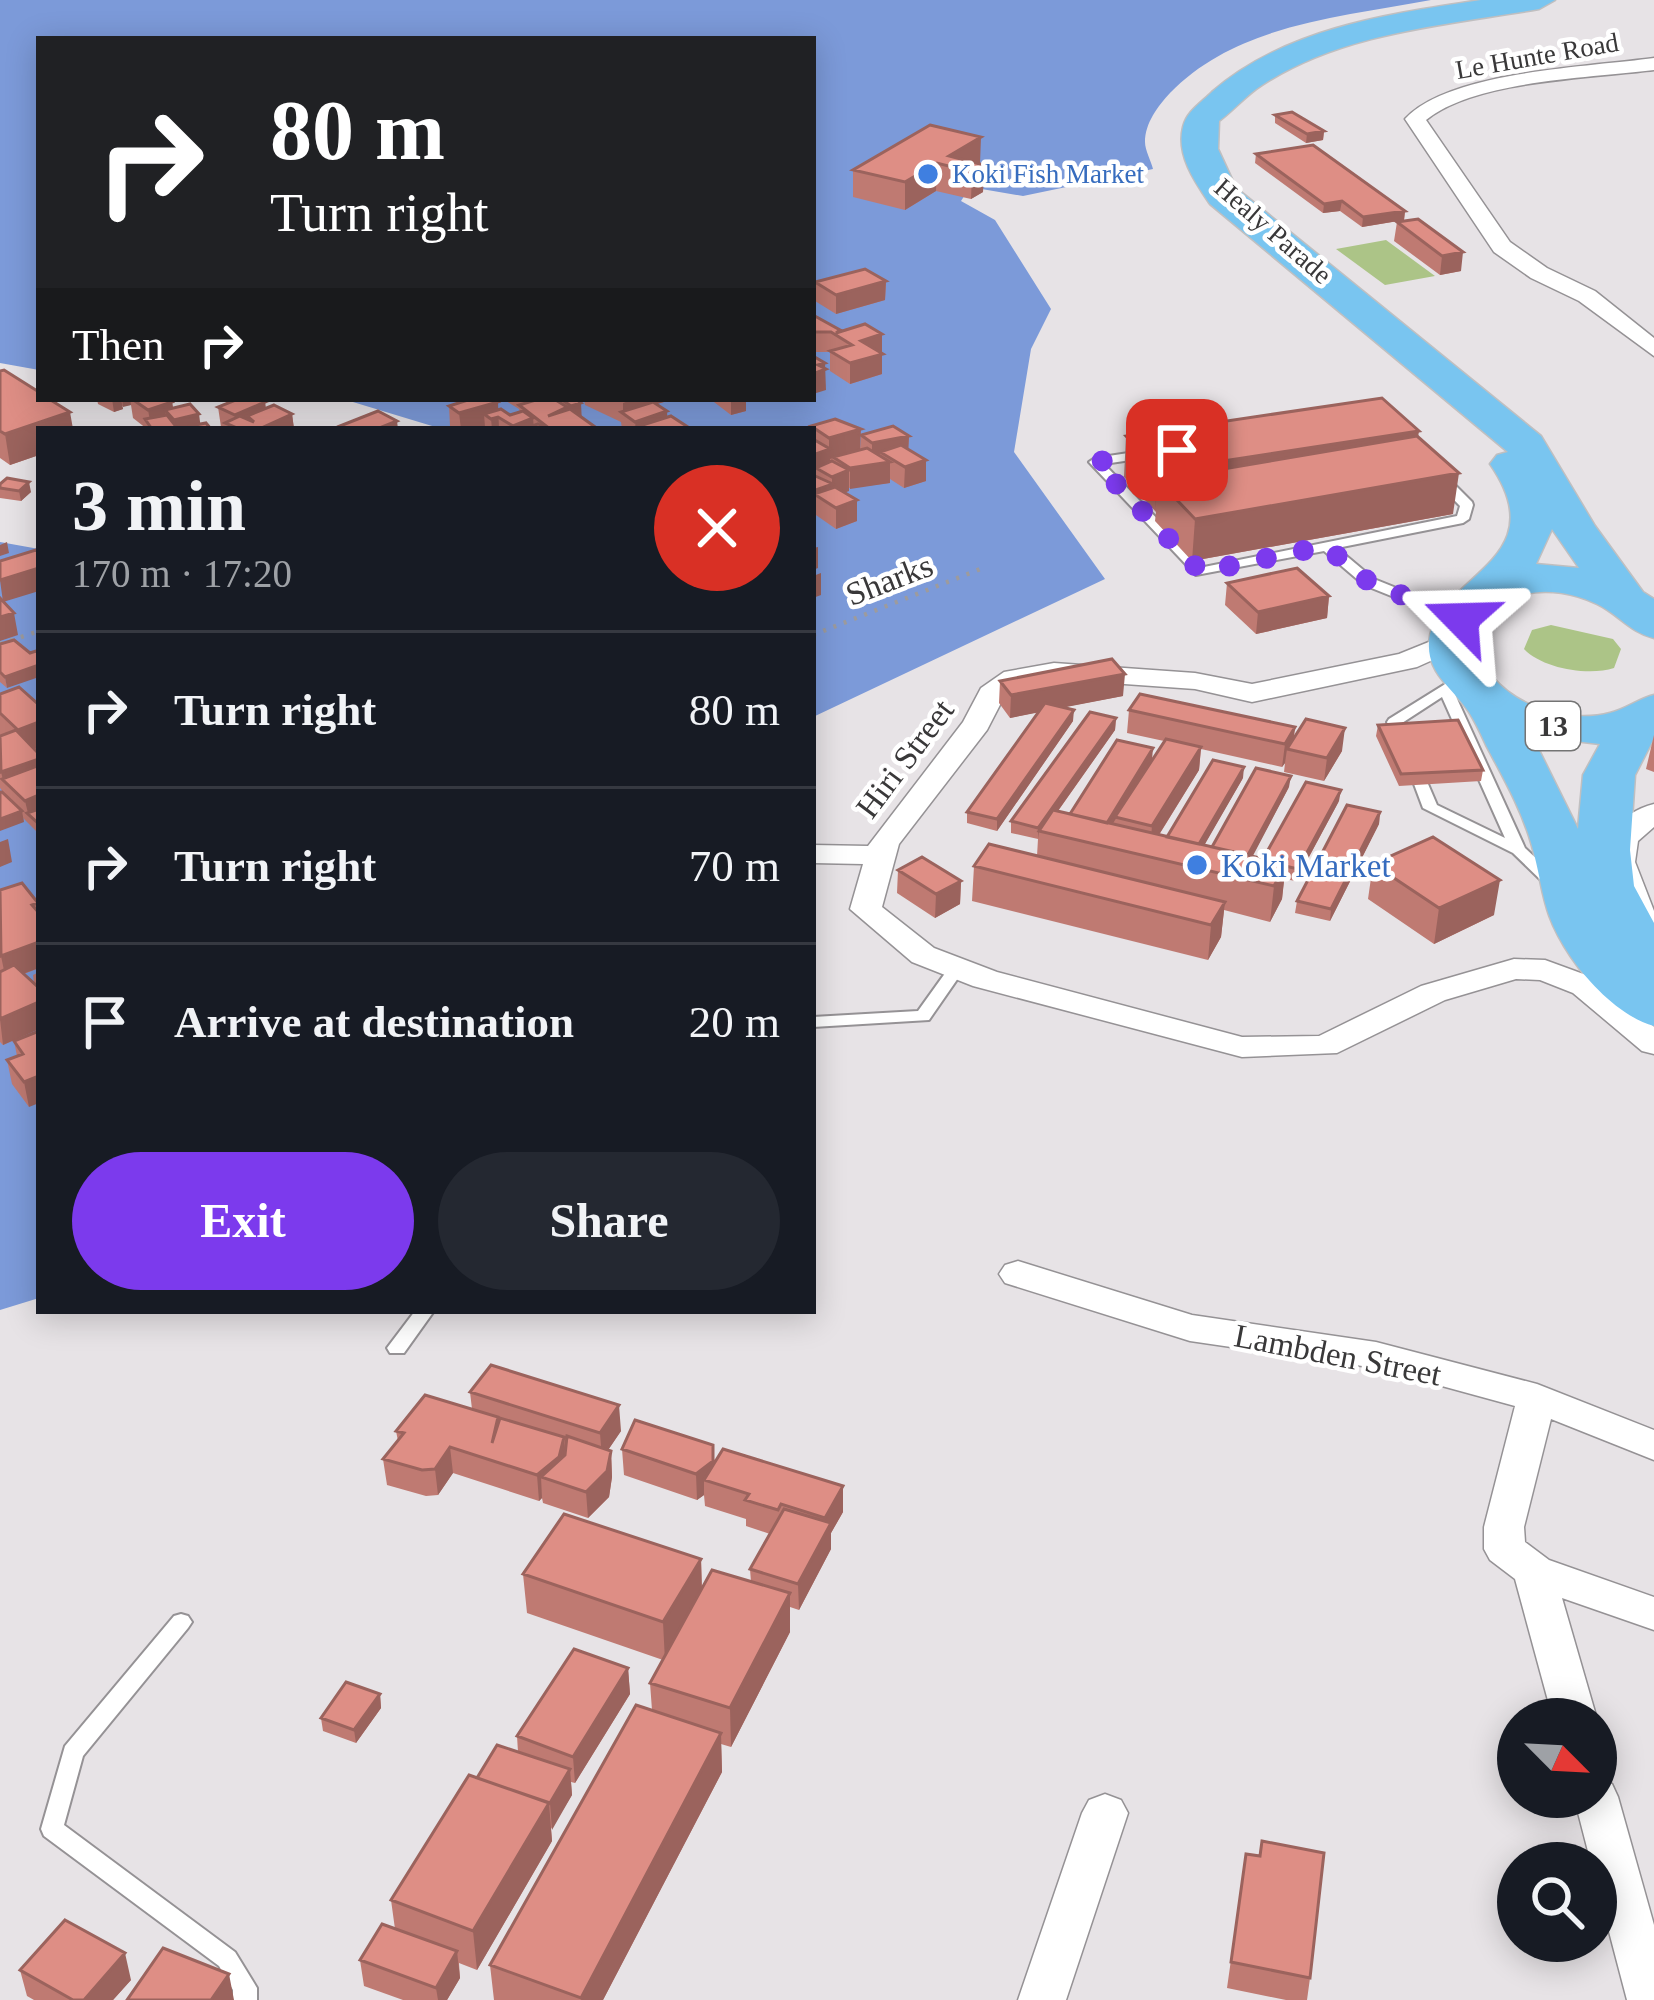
<!DOCTYPE html>
<meta charset="utf-8">
<style>
body{margin:0;font-family:"Times New Roman",serif;background:#242831;color:#f1f3f6;height:100vh;display:flex;flex-direction:column;font-size:45px;white-space:nowrap}
*{box-sizing:border-box;margin:0}
p{font-size:39px;color:#9ea1a6}
.icon{flex:none;width:66px;height:66px;fill:none;stroke:currentColor;stroke-width:2;stroke-linecap:round;stroke-linejoin:round}
.map{position:relative;flex:1;overflow:hidden}
.drawer{position:absolute;left:36px;top:426px;width:780px;height:888px;display:flex;flex-direction:column;background:#171b24;border-radius:0px;box-shadow:0 6px 30px #0003}
.drawer>*{flex:none}
.hud{position:absolute;left:36px;top:36px;width:780px;height:366px;border-radius:0px;box-shadow:0 6px 30px #0003;background:#202124;color:#fff;overflow:hidden}
.needle{width:78px;rotate:114deg}
.tools{position:absolute;left:1497px;top:1698px;display:grid;gap:24px}
.tools a{display:grid;place-items:center;width:120px;height:120px;border-radius:50%;background:#171b24;box-shadow:0 6px 30px #0003;font-size:60px}
.pin{position:absolute;display:grid;place-items:center;width:102px;height:102px;color:#fff;margin:-51px;border-radius:24px;box-shadow:0 6px 18px #0006}
.me{position:absolute;width:132px;margin:-66px;rotate:292deg;stroke-linejoin:round;filter:drop-shadow(0 0 9px #0008)}
.turn{display:flex;align-items:center;gap:42px;height:252px;padding:0 36px;font-size:54px}
.turn .icon{width:156px;height:156px;stroke-width:2.5}
.turn b{display:block;font-size:84px;line-height:102px}
.then{display:flex;align-items:center;height:114px;padding:0 36px;background:#0003;gap:24px;font-size:45px}
.round{display:grid;place-items:center;flex:none;width:126px;height:126px;border-radius:63px;background:#242831}
.head{display:flex;align-items:center;justify-content:space-between;height:204px;padding:0 36px}
h1{font-size:72px;font-weight:800;line-height:90px}
.primary-button{display:flex;gap:24px;margin-top:auto;padding:24px 36px}
.primary-button a{flex:1;height:138px;border-radius:72px;background:#7c3aed;color:#fff;font-size:48px;font-weight:800;line-height:138px;text-align:center}
.primary-button a+a{background:#242831;color:#f1f3f6}
ul{padding:0;list-style:none}
li{display:flex;align-items:center;gap:36px;height:156px;padding:0 36px;border-top:3px solid #363941}
li div{flex:1}
li b{display:block;font-size:45px}
li em{font-style:normal}
.map>svg:first-child{display:block}
.green{fill:#acc487}
.water{fill:#7c9ad9}
.lines{fill:none;stroke-linecap:round;stroke-linejoin:round}
.lane-casing{stroke:#959295;stroke-width:4}
.street-casing{stroke:#959295;stroke-width:3}
.highway-casing{stroke:#c0bfc0;stroke-width:3}
.path{stroke:#9d9b9d;stroke-width:4.5;stroke-dasharray:3 8;stroke-linecap:butt}
.lane{fill:#fff;fill-rule:evenodd}
.street{fill:#fff;fill-rule:evenodd}
.highway{fill:#79c5f0;fill-rule:evenodd}
.wall{fill:#bf7a72}
.shaded-wall{fill:#9b635d}
.building{fill:#de8e85;stroke:#9b635d;stroke-width:3}
.route{stroke:#7c3aed;stroke-width:21;stroke-dasharray:0 37.8}
.shop-dot{fill:#3f7fe0;stroke:#fff;stroke-width:4.5}
.labels{text-anchor:middle;stroke-width:9;stroke-linejoin:round;paint-order:stroke}
.far-street-label{font-size:27px;fill:#393839;stroke:#fff}
.far-shop-label{font-size:27px;fill:#366cbe;stroke:#fff;text-anchor:start}
.shield{fill:#fff;stroke:#747474;stroke-width:3}
.shield-label{font-size:30px;font-weight:bold;fill:#393839}
.street-label{font-size:33px;fill:#393839;stroke:#fff}
.shop-label{font-size:33px;fill:#366cbe;stroke:#fff;text-anchor:start}
</style>
<div class="map">
<svg width="1654" height="2000" viewBox="0 0 1654 2000">
<rect width="100%" height="100%" fill="#e7e3e6"/>
<!-- green -->
<path class="green" d="M1386,240L1435,276L1385,285L1336,249Z
M1551,625L1613,639L1621,649L1614,668C1589,676 1543,669 1524,649L1532,630Z"/>
<!-- water -->
<path class="water" d="M0,0H1431C1341,17 1237,24 1170,93C1158,106 1145,123 1145,142C1145,150 1151,161 1153,169L1023,196L970,187L961,201L995,220L1051,309L1031,349L1014,452L1105,579L813,717V429H442L343,399H813V39H39V370L0,363Z
M0,542L39,549V1298L0,1310Z"/>
<g class="lines">
<defs>
<path id="lane" d="M1382,415L1386,416L1472,502L1473,505L1469,519L1463,523L1337,548L1374,579L1466,616V622H1456L1364,585L1324,551L1196,575L1089,462L1095,458ZM1379,423L1460,506L1457,516L1204,567L1104,464Z
M1463,673L1470,677L1453,690L1525,848L1558,879L1560,882L1558,885H1546L1513,853L1423,808L1414,784L1421,780L1428,784L1437,805L1505,838L1442,697L1402,723L1405,735L1403,738H1393L1387,722L1389,719Z
M957,963L965,968L929,1020L813,1027V1017L918,1011L951,965Z
M415,1311H434L404,1353H390L387,1348Z
M181,1614L188,1616L192,1622L188,1628L83,1756L64,1825L235,1952L257,1988V2000H233V1990L219,1966L44,1836L41,1829L65,1746L174,1616Z"/>
<path id="street" d="M1654,58V70C1591,78 1475,80 1426,120L1510,242L1547,268L1595,291L1654,338V356L1579,301L1531,278L1494,252L1405,119C1449,71 1590,67 1654,58Z
M1456,631L1470,639L1466,645L1417,667L1252,702L1195,689L1054,679L1023,685L1003,699L987,730L899,844L882,907L934,948L997,972L1242,1037L1319,1036L1421,986L1514,959L1545,960L1597,979L1654,1027V1054L1642,1051L1573,993L1540,980L1516,979L1445,1000L1337,1053L1242,1057L973,986L912,962L850,909L863,864L813,863V845L868,846L963,722L981,688L1004,672L1054,663L1195,673L1252,684L1399,654Z
M1654,804V827L1638,841L1635,862L1654,911V942C1605,929 1577,823 1654,804Z
M1018,1261L1192,1315L1376,1342L1537,1384L1654,1430V1460L1551,1419L1524,1527L1525,1542L1549,1560L1654,1597V1630L1562,1598L1597,1719L1596,1721L1553,1719L1515,1579L1490,1560L1484,1549V1527L1515,1406L1376,1368L1190,1341L1005,1283L999,1274L1005,1265Z
M1596,1779L1612,1784L1618,1797L1654,1925V2000H1627L1596,1882V1863H1591L1574,1797H1596Z
M1105,1794L1121,1800L1128,1813L1066,2000H1018L1082,1813L1089,1800Z"/>
<path id="highway" d="M1481,0H1555L1539,9C1446,25 1343,32 1262,85C1246,95 1234,110 1219,121L1218,149L1236,188L1541,436L1595,526L1643,592L1654,599V638C1631,633 1618,614 1597,604C1551,582 1493,587 1476,640C1483,696 1558,727 1610,713C1626,709 1638,699 1654,695V738L1635,775L1630,850L1634,886L1654,923V1026C1623,1018 1589,984 1571,957C1541,912 1545,894 1532,846C1522,810 1503,777 1486,745C1481,734 1476,723 1469,712C1455,690 1427,674 1429,643C1433,576 1559,563 1490,464L1497,455L1508,452L1210,204C1195,182 1176,155 1183,127C1187,111 1201,103 1212,92C1285,28 1389,14 1481,0ZM1552,529L1579,568L1536,564ZM1532,736L1600,744L1583,775L1578,829Z"/>
</defs>
<!-- lane casing -->
<use href="#lane" class="lane-casing"/>
<!-- street casing -->
<use href="#street" class="street-casing"/>
<!-- highway casing -->
<use href="#highway" class="highway-casing"/>
<!-- path -->
<path class="path" d="M813,635L983,568
M0,644L39,631"/>
<!-- lane -->
<use href="#lane" class="lane"/>
<!-- street -->
<use href="#street" class="street"/>
<!-- highway -->
<use href="#highway" class="highway"/>
</g>
<!-- wall -->
<path class="wall" d="M1275,115L1324,131L1323,140L1306,143L1275,123Z
M930,125L980,164L984,165L983,192L971,199L936,191L905,210L853,197V170Z
M1256,154L1405,211L1404,220L1362,227L1340,211L1323,213L1255,163Z
M1418,219L1461,271L1440,275L1394,241L1397,222Z
M886,281L885,300L836,314L815,301V282Z
M813,315L840,332L882,334V374L850,384L830,371V352H813Z
M0,371L39,429V455L10,465L0,458Z
M97,399H168L172,402L173,408L211,429H147L133,418L131,405L122,406L123,409L114,412L98,404Z
M503,399H579L577,400L582,418L598,429H485V427L477,429H454L450,426L449,406L499,409L510,415L520,412L519,409Z
M584,399H664V402L655,404L667,411V417L691,429H622L621,422L585,405Z
M710,399H746V411L731,415Z
M265,402L266,409L292,414L294,429H225L221,427L218,407Z
M811,426L860,449L861,435L909,436L908,449L926,481L904,488L890,479V483L849,488V491L844,492L857,521L836,529L813,513V429H811Z
M1126,436H1418L1453,514L1192,561L1155,521L1156,512L1124,477Z
M0,484L31,492L21,501L0,498Z
M1227,583L1329,596L1327,618L1256,634L1225,605Z
M0,644L7,688L0,682Z
M1000,681L1123,696L1064,707L1073,721L997,831L967,823V812L1038,712L1010,718L999,703Z
M0,694L39,747V834L23,818L24,822L0,788Z
M1129,710L1295,727L1294,738L1342,751L1324,781L1284,772L1285,763L1282,767L1201,749L1199,770L1159,835L1167,837L1243,778L1204,845L1212,847L1289,787L1252,856L1263,859L1339,801L1296,881L1284,879L1282,899L1270,922L1224,910L1221,937L1208,960L972,901L974,866L1037,856L1038,839L1011,833V821L1116,718L1115,730L1058,811L1070,814L1152,760L1164,741L1127,733Z
M1378,725L1483,770L1481,781L1399,786L1376,736Z
M1654,735V772L1646,769Z
M1380,812L1379,824L1330,921L1295,913L1297,901Z
M1373,864L1494,915L1434,944L1368,899Z
M898,870L961,881L960,904L935,918L897,893Z
M0,890L38,903L39,910V968L24,974L34,984L33,975L39,972V1029L3,1045L0,1042Z
M39,1031L29,1107L12,1084L7,1060L17,1056L14,1041Z
M470,1392L621,1431L608,1450L611,1451L612,1477L609,1497L588,1518L543,1503L542,1498L539,1501L453,1473L438,1495L426,1496L387,1485L383,1459L398,1441L396,1431L472,1409Z
M622,1449L843,1486V1512L831,1533V1549L799,1610L790,1607V1632L731,1747L721,1744L722,1772L603,2000H494L490,1965L652,1710L650,1683L663,1660L527,1613L523,1574L701,1559L702,1589L751,1582L750,1569L770,1534L746,1526V1519L705,1506L704,1495L697,1500L624,1475Z
M628,1668L630,1694L575,1783L571,1782L572,1795L551,1829L552,1841L477,1970L459,1963L460,1978L447,2000H403L364,1986L360,1960L395,1929L391,1900L477,1778L518,1752L517,1736Z
M380,1694L381,1708L356,1743L323,1731L321,1718Z
M1246,1854L1260,1856L1310,1978L1307,2000H1286L1227,1988Z
M20,1970L131,1980L113,2000H34L27,1996Z"/>
<!-- shaded-wall -->
<path class="shaded-wall" d="M1324,131L1323,140L1306,143L1307,134Z
M981,137L980,164L949,156Z
M937,163L936,191L905,210V182Z
M984,165L983,192L971,199L972,172Z
M1342,201L1340,211L1323,213L1324,204Z
M1405,211L1404,220L1362,227L1363,217Z
M1463,252L1461,271L1440,275L1442,256Z
M886,281L885,300L836,314V295Z
M882,334V374L850,384V363L861,341Z
M825,363L826,390L813,394V374L818,365Z
M112,399H121L123,409L114,412Z
M122,399H130L131,405L123,407Z
M634,399H664V402L623,414V403Z
M731,399H746V411L731,415Z
M172,402L175,420L199,414L201,429L190,426L191,429H175L174,420L165,410L168,425L151,426L148,410Z
M265,402L267,423L247,416L249,429L237,428L235,415Z
M498,402L499,429H492L491,419L484,414L485,427L477,429H461L459,413Z
M581,403L582,423L572,426L571,406Z
M667,411L668,429H636L635,422Z
M70,412L73,429H39V455L10,465L5,434Z
M292,414L294,429H259Z
M533,418L534,429H513V426Z
M397,421L398,429H377Z
M861,429L860,450L830,459V470L816,468V475L813,476V455L829,450V438Z
M1419,431L1413,471L1158,480L1155,512L1158,471Z
M909,436L908,457L880,452L879,462L872,464V443Z
M926,460V481L904,488L905,467Z
M890,462V483L850,489V468Z
M849,470V491L833,497L814,494L813,513V491L832,484V477Z
M1459,473L1453,514L1192,561L1195,519Z
M29,482L31,492L21,501L19,491Z
M857,500V521L836,529V508Z
M7,542L9,553L0,556V545Z
M818,547V568L813,570V548Z
M39,568V591L3,602L0,580Z
M821,573V595L813,598V576Z
M1329,596L1327,618L1256,634L1258,612Z
M14,613L18,635L0,641V617Z
M39,665V677L7,688L5,677Z
M1125,674L1123,696L1010,718L1011,695Z
M1074,710L1073,721L997,831V819Z
M1116,718L1115,730L1043,832L1039,831L1038,839V828Z
M39,722V747L22,753L18,730Z
M1295,727L1292,750L1287,749L1285,763L1282,767L1285,744Z
M1345,728L1342,751L1324,781L1327,758Z
M1201,747L1199,770L1150,849L1152,826Z
M1153,748L1152,760L1104,838L1105,826Z
M39,759V783L3,780L1,772Z
M1244,767L1243,778L1197,858L1198,846Z
M1291,776L1289,787L1246,869L1247,857Z
M1341,790L1339,801L1296,881L1298,869Z
M39,795V820L28,813L25,801Z
M22,811L24,822L0,831V819Z
M1380,812L1379,824L1330,921L1331,909Z
M8,839L12,862L0,867V842Z
M1286,864L1282,899L1270,922L1274,886Z
M1500,880L1494,915L1434,944L1439,908Z
M961,881L960,904L935,918L936,894Z
M1225,902L1221,937L1208,960L1211,925Z
M39,942V968L6,980L1,956Z
M39,1002V1029L3,1045L0,1019Z
M39,1076V1103L29,1107L24,1082Z
M619,1405L621,1431L602,1459L600,1433Z
M564,1437L566,1463L541,1477L542,1498L539,1501L537,1475Z
M450,1447L453,1473L438,1495L435,1469Z
M611,1451L612,1477L609,1497L588,1518L586,1492Z
M713,1461L714,1483L704,1480V1495L697,1500L696,1474Z
M843,1486V1512L831,1533V1549L799,1610L798,1584L825,1534V1518Z
M701,1559L702,1598L665,1661L663,1622Z
M790,1593V1632L731,1747L730,1708Z
M628,1668L630,1694L575,1783L573,1757Z
M380,1694L381,1708L356,1743L354,1730Z
M721,1733L722,1772L603,2000H581Z
M570,1769L572,1795L552,1830L550,1803Z
M549,1803L552,1841L477,1970L473,1931Z
M457,1951L460,1978L447,2000H438L436,1988Z
M125,1953L131,1980L113,2000H84Z
M229,1974L234,2000H211Z"/>
<!-- building -->
<path class="building" d="M1292,112L1324,131L1307,134L1275,115Z
M930,125L981,137L949,156L984,165L972,172L937,163L905,182L853,170Z
M1313,145L1405,211L1363,217L1342,201L1324,204L1256,154Z
M1418,219L1463,252L1442,256L1397,222Z
M865,269L886,281L836,295L815,282Z
M813,315L840,330L836,333L865,324L882,334L861,341L883,354L850,363L830,351L852,345L831,332H813Z
M813,356L825,363L818,365L826,369L813,374Z
M4,370L39,392V399H49L70,412L5,434L0,431V371Z
M1382,398L1419,431L1158,471L1126,436Z
M132,399H168L172,402L148,410Z
M238,399H257L265,402L235,415L218,407Z
M471,399H494L498,402L459,413L449,406Z
M539,399H554L567,407L548,416L570,409L598,429H550L519,405Z
M561,399H576L581,403L571,406Z
M653,402L667,411L635,422L621,412Z
M190,404L199,414L174,420L165,410Z
M274,405L292,414L259,429H239L225,423L240,416L254,422L247,416Z
M501,409L510,415L523,411L533,418L513,426L498,417L491,419L484,414Z
M378,411L397,421L377,429H346L340,426Z
M167,415L178,429H152L145,419Z
M671,416L691,429H630Z
M835,419L861,429L829,438L811,426Z
M206,423L211,429H193L190,426Z
M538,424L548,429H524Z
M893,426L909,436L872,443L861,435Z
M1417,436L1459,473L1195,519L1158,480Z
M813,439L830,449L813,455Z
M901,445L926,460L905,467L880,452Z
M867,448L890,462L850,468L833,457Z
M832,461L849,470L832,477L816,468Z
M813,475L833,484L813,491Z
M7,478L29,482L19,491L0,488V484Z
M835,487L857,500L836,508L814,494Z
M39,549V568L0,580V561Z
M1297,568L1329,596L1258,612L1227,583Z
M0,598L14,613L0,617Z
M14,640L30,653L39,650V665L5,677L0,672V644Z
M1112,659L1125,674L1011,695L1000,681Z
M19,687L39,705V722L18,730L0,713V694Z
M1140,694L1295,727L1285,744L1129,710Z
M1045,703L1074,710L997,819L967,812Z
M1090,712L1116,718L1038,828L1011,821Z
M1306,719L1345,728L1327,758L1287,749Z
M1458,720L1483,770L1401,774L1378,725Z
M16,730L39,754V759L1,772L0,736Z
M1166,739L1201,747L1152,826L1115,817Z
M1117,740L1153,748L1107,823L1070,814Z
M1213,760L1244,767L1199,844L1167,837Z
M37,766L39,768V795L25,801L2,779Z
M1256,768L1291,776L1248,855L1212,847Z
M1306,782L1341,790L1298,869L1285,866L1286,864L1263,859Z
M0,792H2L22,811L0,819Z
M1347,805L1380,812L1331,909L1297,901Z
M39,809V824L27,813Z
M1053,810L1286,864L1274,886L1039,831Z
M1433,837L1500,880L1439,908L1373,864Z
M989,844L1225,902L1211,925L974,866Z
M922,857L961,881L936,894L898,870Z
M22,883L38,903L32,905L39,913V942L1,956L0,890Z
M14,965L39,988V1002L0,1019V972Z
M39,1031V1076L24,1082L7,1060L23,1054L14,1041Z
M491,1365L619,1405L600,1433L470,1392Z
M425,1395L498,1417L492,1443L500,1418L564,1437L559,1457L537,1475L450,1447L435,1469L422,1470L383,1459L404,1433L396,1431Z
M635,1420L713,1445V1461L696,1474L622,1449Z
M567,1436L611,1451L607,1471L586,1492L541,1477L565,1455Z
M723,1449L843,1486L825,1518L781,1504L778,1510L745,1500L749,1494L704,1480Z
M784,1509L831,1523L798,1584L750,1569Z
M564,1514L701,1559L663,1622L523,1574Z
M712,1570L790,1593L730,1708L650,1683Z
M574,1649L628,1668L573,1757L517,1736Z
M346,1682L380,1694L354,1730L321,1718Z
M636,1705L721,1733L581,1998L490,1965Z
M497,1745L570,1769L550,1803L477,1778Z
M469,1775L549,1803L473,1931L391,1900Z
M1262,1841L1324,1853L1310,1978L1231,1962L1246,1854L1260,1856Z
M65,1920L125,1953L84,2000H73L20,1970Z
M382,1924L457,1951L436,1988L360,1960Z
M163,1948L229,1974L211,2000H127Z"/>
<g class="lines">
<!-- route -->
<path class="route" d="M1177,450L1095,462L1201,572L1325,546L1369,582L1461,619"/>
</g>
<!-- markers -->
<g class="shop-dot">
<circle cx="928" cy="174" r="12"/>
<circle cx="1197" cy="865" r="12"/>
</g>
<g class="labels">
<!-- far-street labels -->
<g class="far-street-label">
<text transform="translate(1537 56) rotate(-10)" y="9">Le Hunte Road</text>
<text transform="translate(1273 231) rotate(41)" y="9">Healy Parade</text>
</g>
<!-- far-shop labels -->
<g class="far-shop-label">
<text x="952" y="183">Koki Fish Market</text>
</g>
<!-- shield labels -->
<rect class="shield" x="1526" y="702" width="54" height="48" rx="9"/>
<g class="shield-label">
<text x="1553" y="736">13</text>
</g>
<!-- street labels -->
<g class="street-label">
<text transform="translate(889 579) rotate(-21)" y="12">Sharks</text>
<text transform="translate(904 758) rotate(-53)" y="12">Hiri Street</text>
<text transform="translate(1338 1354) rotate(11)" y="12">Lambden Street</text>
</g>
<!-- shop labels -->
<g class="shop-label">
<text x="1221" y="877">Koki Market</text>
</g>
</g>
</svg>
<div class="tools">
<a><svg class="needle" viewBox="-14 -14 28 28"><path d="M0-13l5 13h-10z" fill="#e53935"/><path d="M0 13l5-13h-10z" fill="#9ea1a6"/></svg></a>
<a><svg class="icon" aria-label="search" viewBox="0 0 24 24"><circle cx="10" cy="10" r="6"/><path d="M15 15l6 6"/></svg></a>
</div>
<div class="pin" style="left:1177px;top:450px;background:#d93025"><svg class="icon" aria-label="arrive" viewBox="0 0 24 24"><path d="M6 21V4h12l-3 4 3 4H6"/></svg></div>
<svg class="me" style="left:1461px;top:619px" viewBox="-20 -20 40 40"><path d="M0-17L14 15 0 8-14 15z" fill="#7c3aed" stroke="#fff" stroke-width="4"/></svg>
<div class="hud">
<div class="turn"><svg class="icon" aria-label="right" viewBox="0 0 24 24"><path d="M7 20v-9h11M14 6l5 5-5 5"/></svg><div><b>80 m</b>Turn right</div></div>
<div class="then">Then<svg class="icon" aria-label="right" viewBox="0 0 24 24"><path d="M7 20v-9h11M14 6l5 5-5 5"/></svg></div>
</div>
<section class="drawer">
<div class="head"><div><h1>3 min</h1><p>170 m · 17:20</p></div><a class="round" style="background:#d93025;color:#fff"><svg class="icon" aria-label="close" viewBox="0 0 24 24"><path d="M6 6l12 12M18 6L6 18"/></svg></a></div>
<ul>
<li><svg class="icon" aria-label="right" viewBox="0 0 24 24"><path d="M7 20v-9h11M14 6l5 5-5 5"/></svg><div><b>Turn right</b></div><em>80 m</em></li>
<li><svg class="icon" aria-label="right" viewBox="0 0 24 24"><path d="M7 20v-9h11M14 6l5 5-5 5"/></svg><div><b>Turn right</b></div><em>70 m</em></li>
<li><svg class="icon" aria-label="arrive" viewBox="0 0 24 24"><path d="M6 21V4h12l-3 4 3 4H6"/></svg><div><b>Arrive at destination</b></div><em>20 m</em></li>
</ul>
<div class="primary-button"><a>Exit</a><a>Share</a></div>
</section>
</div>
